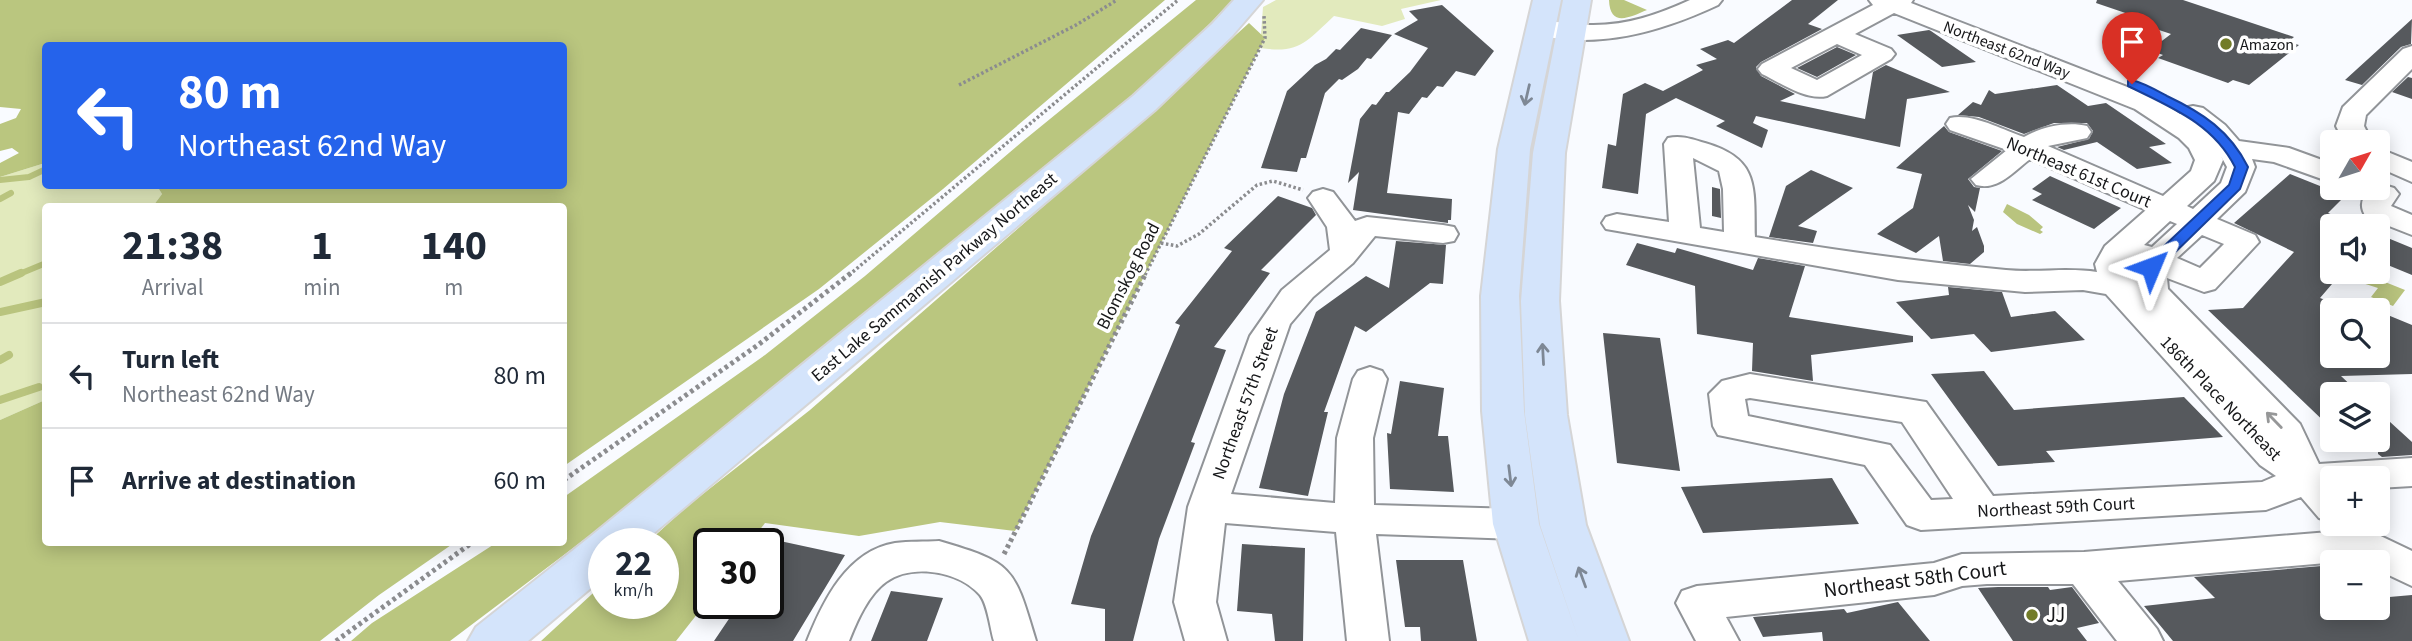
<!DOCTYPE html>
<meta charset="utf-8">
<style>
body{margin:0;font-family:"Source Sans 3",sans-serif;background:#f2f2f3;color:#1f2937;height:100vh;display:flex;flex-direction:column;font-size:26px;white-space:nowrap}
*{box-sizing:border-box;margin:0}
p{font-size:23px;color:#747a83}
.icon{flex:none;width:38px;height:38px;fill:none;stroke:currentColor;stroke-width:2;stroke-linecap:round;stroke-linejoin:round}
.map{position:relative;flex:1;overflow:hidden}
.side{position:absolute;left:42px;top:203px;width:525px;height:343px;display:flex;flex-direction:column;background:#fff;border-radius:7px;box-shadow:0 4px 18px #0003}
.side>*{flex:none}
.banner{position:absolute;left:42px;top:42px;width:525px;height:147px;border-radius:7px;box-shadow:0 4px 18px #0003;background:#2563eb;color:#fff;overflow:hidden}
.needle{width:46px;rotate:51deg}
.tools{position:absolute;left:2320px;top:130px;display:grid;gap:14px}
.tools a{display:grid;place-items:center;width:70px;height:70px;border-radius:7px;background:#fff;box-shadow:0 4px 18px #0003;font-size:35px}
.speed{position:absolute;left:588px;top:528px;display:flex;gap:14px;font-size:35px;font-weight:700;text-align:center}
.speed>*{display:grid;place-content:center;width:91px;height:91px;border-radius:50%;background:#fff;box-shadow:0 4px 18px #0003;line-height:1}
.speed small{font-size:18px;font-weight:400}
.speed .limit{border:4px solid #111;border-radius:10px;background:#fff;color:#111}
.pin{position:absolute;display:grid;place-items:center;width:60px;height:60px;color:#fff;margin:-72px -30px;border-radius:50% 50% 50% 0;rotate:-45deg;box-shadow:0 0 7px #0007}
.pin .icon{rotate:45deg}
.me{position:absolute;width:77px;margin:-38px;rotate:46deg;stroke-linejoin:round;filter:drop-shadow(0 0 5px #0008)}
.turn{display:flex;align-items:center;gap:24px;height:147px;padding:0 21px;font-size:32px}
.turn .icon{width:91px;height:91px;stroke-width:2.5}
.turn b{display:block;font-size:49px;line-height:60px}
.eta{display:flex;justify-content:space-evenly;align-items:center;height:119px;text-align:center}
.eta b{font-size:42px;font-weight:700;line-height:49px}
ul{padding:0;list-style:none}
li{display:flex;align-items:center;gap:21px;height:105px;padding:0 21px;border-top:2px solid #e0e1e3}
li div{flex:1}
li b{display:block;font-size:26px}
li em{font-style:normal}
.map>svg:first-child{display:block}
.green{fill:#e2eabd}
.forest{fill:#bac67f}
.water{fill:#b9c47e}
.lines{fill:none;stroke-linecap:round;stroke-linejoin:round}
.stream-far1{stroke:#b9c47e;stroke-width:6}
.stream{stroke:#b9c47e;stroke-width:8}
.building{fill:#56595d}
.minor-casing{stroke:#919498;stroke-width:4}
.major-casing{stroke:#d5d5d6;stroke-width:4}
.path-far1{stroke:#8b8c8f;stroke-width:3.5;stroke-dasharray:2.5 2.5;stroke-linecap:butt}
.path{stroke:#8b8c8f;stroke-width:5;stroke-dasharray:3.5 3.5;stroke-linecap:butt}
.minor{fill:#fff;fill-rule:evenodd}
.major{fill:#d4e4fb;fill-rule:evenodd}
.oneway{stroke:#7e8895}
.oneway2{stroke:#969798}
.route{fill:#2563eb;stroke:#184099;stroke-width:2}
.poi-dot{fill:#727c28;stroke:#fff;stroke-width:2.5}
.labels{text-anchor:middle;stroke-width:7;stroke-linejoin:round;paint-order:stroke}
.far-poi-label{font-size:16px;fill:#161719;stroke:#fff;text-anchor:start}
.far-street-label{font-size:16px;fill:#161719;stroke:#fff}
.street-label{font-size:18px;fill:#161719;stroke:#fff}
.near-street-label{font-size:21px;fill:#161719;stroke:#fff}
.near-poi-label{font-size:21px;fill:#161719;stroke:#fff;text-anchor:start}
</style>
<div class="map">
<svg width="2412" height="641" viewBox="0 0 2412 641">
<rect width="100%" height="100%" fill="#f9fbff"/>
<!-- green -->
<path class="green" d="M1276,0H1441L1401,9L1405,19L1382,26L1334,16C1306,42 1300,54 1260,48L1263,7Z
M45,163L46,186H157L162,194L153,206H46L45,400L0,420V177Z"/>
<!-- forest -->
<path class="forest" d="M0,0H1165L943,189L819,289L564,466V206H153L162,194L157,186H564V46H46L45,163L0,177V163L19,153L12,148L0,151V124L16,118L21,109L0,107Z
M1196,0H1233L1162,72L614,517L450,641H351L372,623L496,543L564,542V497L765,355L865,276L1023,141Z
M1609,0H1624L1647,10C1630,17 1610,28 1609,0Z
M1249,23L1265,38L1015,531L940,522L859,536L765,523L749,544H709V599L676,641H541L604,583V604H663V544H646L685,508L810,410L1148,115Z
M45,400L46,542L454,543L379,595L320,641H0V420Z"/>
<!-- water -->
<path class="water" d="M2007,204L2029,215L2043,227L2040,230L2043,232L2040,234L2017,224L2003,212Z
M2360,272L2405,290L2393,306L2371,297L2378,288L2353,280Z"/>
<g class="lines">
<!-- stream-far1 -->
<path class="stream-far1" d="M0,180L29,177L46,169
M0,199L11,193
M17,275L46,263"/>
<!-- stream -->
<path class="stream" d="M0,282L21,273
M0,312L46,302
M0,360L9,355
M0,400L39,387"/>
</g>
<!-- building -->
<path class="building" d="M1792,0H1838L1808,24L1822,29L1761,62L1756,67L1761,76L1795,94L1780,101L1865,119L1873,72L1886,65L1950,92L1907,99L1900,147L1756,116L1753,123L1768,130L1762,148L1716,126L1725,121L1676,98L1646,114L1638,194L1602,188L1608,144L1616,146L1623,94L1645,83L1663,91L1703,70L1696,65L1717,59L1700,49L1728,40L1734,43Z
M2097,0H2183L2294,37L2288,42L2299,45L2249,85L2233,80L2228,83L2158,58L2163,55L2150,50L2171,34L2144,25L2149,21L2096,3Z
M1442,5L1494,51L1475,76L1456,71L1443,87L1437,86L1427,98L1422,97L1409,114L1398,112L1387,193L1452,199L1451,220H1448V223L1353,210L1359,172L1348,183L1360,119L1372,104L1376,105L1386,92H1389L1410,72L1428,48L1394,34L1418,20L1409,11Z
M2412,19L2411,44L2401,47L2362,85L2345,80Z
M1361,28L1392,35L1371,59L1367,58L1358,69L1342,80L1339,79L1325,93L1306,158H1301L1297,172L1261,168L1287,91L1315,65L1326,59L1336,49L1340,50Z
M1929,30L1931,31L1976,62L1942,67L1897,35Z
M1837,47L1856,55L1817,77L1797,68Z
M2408,77L2412,78V99L2392,92Z
M2057,85L2088,106L2106,103L2166,144L2149,147L2172,163L2137,169L2097,142L2064,150L2057,147L2089,139L2093,131L2087,123H2054L2024,134L1979,117L1958,115L1973,102L1981,105L1989,90L1995,94Z
M1944,126L1949,132L2002,151L1968,179L1974,187L1980,188L1975,212L1968,205L1974,220L1972,231L1977,227L1984,246V252L1970,264L1943,261L1939,236L1916,253L1877,234L1913,208L1922,174L1896,168Z
M1811,170L1853,188L1798,226L1817,231L1813,243L1769,237L1786,186Z
M2290,174L2345,196L2328,213L2333,215V270L2324,281L2332,284L2320,298L2333,303V355H2378V311L2412,325V374L2341,376L2360,394H2333V430L2208,310L2243,308L2294,252L2234,223Z
M2050,176L2121,208L2094,229L2032,200L2042,194L2032,189Z
M1712,187L1720,189L1721,218L1712,216Z
M1278,196L1312,208L1316,215L1261,270L1270,273L1214,347L1226,350L1191,442L1195,443L1159,539L1133,641H1105V609L1071,604L1091,536L1180,325L1175,323L1232,251L1224,248Z
M2378,234L2412,248V275L2378,261Z
M1396,241L1446,245L1443,284L1430,283L1366,332L1355,326L1324,412H1328L1308,496L1259,488L1284,394L1316,312L1366,276L1389,288Z
M1637,243L1675,253L1677,248L1753,270L1758,258L1805,266L1789,317L1913,336V342L1811,355L1813,381L1752,371L1753,343L1697,334L1695,286L1626,265Z
M1948,287L2002,292L2011,317L2055,311L2085,340L1991,352L1974,334L1931,339L1896,302L1949,295Z
M1603,333L1660,338L1680,471L1617,463Z
M1984,371L2014,410L2184,397L2223,437L2046,451L2055,462L1998,466L1931,374Z
M1400,381L1444,388L1438,436H1448L1454,492L1390,489L1387,433L1391,434Z
M2378,411L2412,442V455L2382,457L2378,454Z
M1832,478L1859,524L1703,533L1681,487Z
M780,541L845,555L793,641H714L739,604H768V559Z
M1242,544L1305,548L1303,641H1275L1272,614L1237,611Z
M1396,560H1463L1477,641H1421L1420,627H1405Z
M2333,565V607H2378V598L2412,595V641H2173L2144,606L2215,598L2194,577Z
M1998,587H2048L2050,590L2072,587L2099,623L2077,628L2087,641H2013L1978,588Z
M891,591L943,598L927,641H871Z
M1898,602L1930,641H1823L1822,632L1763,637L1753,617L1844,609L1847,613Z"/>
<g class="lines">
<defs>
<path id="minor" d="M1690,0H1722L1718,5C1660,32 1598,50 1533,34L1530,29L1533,24C1551,19 1571,24 1589,25C1625,26 1657,15 1690,0Z
M1869,0H1913L1911,3L2153,97L2180,114L2183,108L2193,106L2203,108L2225,125L2239,141L2289,148L2333,164V183L2274,162L2252,159L2255,167L2245,192L2217,219L2255,235L2259,242L2215,289L2204,292L2167,278L2168,289L2300,424L2319,464L2412,458V486L2378,488V478H2333V522L2319,518L2301,497L2266,510L1921,530L1907,525L1865,465L1718,435L1713,426L1709,394L1722,381L1750,374L1926,402L1993,496L2262,482L2276,476L2260,465L2106,294L2083,290L2025,292L1898,280L1606,229L1602,223L1606,217L1617,214L1669,222L1664,144L1668,138C1681,135 1692,139 1705,143C1760,159 1754,187 1755,237C1840,251 1921,262 2006,270C2036,273 2067,267 2097,272L2095,264L2105,246L2146,210L2030,159C2013,172 1998,191 1976,185L1971,179L2007,150L1950,130L1946,124L1950,118C1973,113 2002,130 2024,137C2041,127 2067,121 2087,126L2091,132L2087,138L2048,146L2163,196L2191,171L2195,160L2189,148L2179,138L2135,109L1894,13L1855,34L1891,49L1895,54L1891,59L1827,96C1806,101 1781,83 1762,74L1758,69L1762,64L1873,5ZM1837,44L1862,55L1817,80L1791,68ZM2221,156L2227,167L2221,183L2193,209L2187,206L2214,181L2223,160ZM1693,158L1719,171L1723,189L1724,232L1700,228ZM2170,221L2177,224L2152,247L2144,245ZM2202,235L2224,244L2200,268L2177,258ZM2129,260L2137,264L2135,279L2131,278L2127,264ZM1750,398L1902,422L1953,499L1931,500L1890,445L1748,416L1745,399Z
M2412,46V69L2366,115L2364,126L2372,142H2344L2336,126L2343,107L2403,49Z
M2378,148L2412,162V182L2378,167Z
M2384,185L2394,188L2399,194L2391,206L2412,215V235L2366,217C2355,200 2368,189 2384,185Z
M1323,189L1333,192L1355,221L1367,217L1443,225L1454,227L1458,234L1454,241L1443,243L1375,236L1353,263L1313,297L1290,324L1231,494L1335,503L1337,438L1353,379L1358,371L1370,367L1382,371L1387,379L1373,438L1374,505L1516,509L1530,513L1536,524L1530,535L1516,539L1376,534L1389,641H1347L1336,532L1225,523L1216,602L1227,641H1185L1174,602L1188,507L1250,336L1282,290L1330,250L1327,227L1308,198L1313,192Z
M2366,529L2412,551V586L2378,570V562L2361,560L2118,581L2157,629L2163,641H2117L2073,584H1987L1962,586L1934,595L1726,617L1739,641H1696L1676,603L1682,591L1697,586L1934,563L1962,554L2084,552Z
M939,541C1015,563 1014,568 1036,641H994C990,628 988,605 980,595C959,571 912,563 886,582C868,595 857,621 849,641H807C823,601 847,551 895,543C909,541 925,542 939,541Z"/>
<path id="major" d="M1234,0H1263L1232,36L1155,110L641,544H604V577L528,641H468L476,627L591,536L1133,96L1212,24Z
M1533,0H1561L1530,149L1519,296L1524,411L1539,524L1579,641H1529L1493,524L1482,411L1481,296L1498,149Z
M1563,0H1591L1565,153L1559,301L1567,415L1586,525L1629,641H1579L1540,525L1525,415L1521,301L1533,153Z"/>
</defs>
<!-- minor casing -->
<use href="#minor" class="minor-casing"/>
<!-- major casing -->
<use href="#major" class="major-casing"/>
<!-- path-far1 -->
<path class="path-far1" d="M959,85L1076,25L1117,0
M1161,243L1177,246L1199,234L1257,185L1273,181L1303,190
M849,275L1178,0
M1145,275L1265,38L1264,16"/>
<!-- path -->
<path class="path" d="M564,480L758,345L851,273
M1004,554L1146,273
M336,641L473,542"/>
<!-- minor -->
<use href="#minor" class="minor"/>
<!-- major -->
<use href="#major" class="major"/>
</g>
<!-- one-way arrows -->
<defs><path id="oneway-shaft" d="M-6 0H5M1.5-3L5.5 0L1.5 3" fill="none" stroke-width="1.6" stroke-linecap="round" stroke-linejoin="round" transform="scale(1.75)"/></defs>
<g class="oneway">
<use href="#oneway-shaft" transform="translate(1527 95) rotate(103)"/>
<use href="#oneway-shaft" transform="translate(1543 354) rotate(-93)"/>
<use href="#oneway-shaft" transform="translate(1510 476) rotate(83)"/>
<use href="#oneway-shaft" transform="translate(1582 577) rotate(-110)"/>
</g>
<use class="oneway2" href="#oneway-shaft" transform="translate(2274 420) rotate(-134)"/>
<!-- route -->
<path class="route" d="M2132,80C2144,83 2156,90 2167,96C2203,113 2230,131 2248,167L2240,189L2157,270L2151,271L2144,267L2146,263L2229,185L2235,167C2213,123 2170,107 2128,86V81Z"/>
<!-- markers -->
<g class="poi-dot">
<circle cx="2226" cy="44" r="7"/>
<circle cx="2032" cy="615" r="7"/>
</g>
<g class="labels">
<!-- far-poi labels -->
<g class="far-poi-label">
<text x="2240" y="50">Amazon</text>
</g>
<!-- far-street labels -->
<g class="far-street-label">
<text transform="translate(2007 49) rotate(21)" y="6">Northeast 62nd Way</text>
</g>
<!-- street labels -->
<g class="street-label">
<text transform="translate(2079 172) rotate(23)" y="6">Northeast 61st Court</text>
<text transform="translate(1128 276) rotate(-63)" y="6">Blomskog Road</text>
<text transform="translate(934 277) rotate(-40)" y="6">East Lake Sammamish Parkway Northeast</text>
<text transform="translate(2221 398) rotate(46)" y="6">186th Place Northeast</text>
<text transform="translate(1245 403) rotate(-70)" y="6">Northeast 57th Street</text>
<text transform="translate(2056 507) rotate(-3)" y="6">Northeast 59th Court</text>
</g>
<!-- near-street labels -->
<g class="near-street-label">
<text transform="translate(1915 579) rotate(-7)" y="7">Northeast 58th Court</text>
</g>
<!-- near-poi labels -->
<g class="near-poi-label">
<text x="2046" y="622">JJ</text>
</g>
</g>
</svg>
<div class="tools">
<a><svg class="needle" viewBox="-14 -14 28 28"><path d="M0-13l5 13h-10z" fill="#e53935"/><path d="M0 13l5-13h-10z" fill="#747a83"/></svg></a>
<a><svg class="icon" aria-label="sound" viewBox="0 0 24 24"><path d="M4 9h4l5-4v14l-5-4H4zM17 9q2 3 0 6"/></svg></a>
<a><svg class="icon" aria-label="search" viewBox="0 0 24 24"><circle cx="10" cy="10" r="6"/><path d="M15 15l6 6"/></svg></a>
<a><svg class="icon" aria-label="layers" viewBox="0 0 24 24"><path d="M12 4l9 5-9 5-9-5zM3 14l9 5 9-5"/></svg></a>
<a>+</a>
<a>−</a>
</div>
<div class="speed"><div>22<small>km/h</small></div><div class="limit">30</div></div>
<div class="pin" style="left:2132px;top:84px;background:#d93025"><svg class="icon" aria-label="arrive" viewBox="0 0 24 24"><path d="M6 21V4h12l-3 4 3 4H6"/></svg></div>
<svg class="me" style="left:2151px;top:267px" viewBox="-20 -20 40 40"><path d="M0-17L14 15 0 8-14 15z" fill="#2563eb" stroke="#fff" stroke-width="4"/></svg>
<div class="banner">
<div class="turn"><svg class="icon" aria-label="left" viewBox="0 0 24 24"><path d="M17 20v-9H6M10 6l-5 5 5 5"/></svg><div><b>80 m</b>Northeast 62nd Way</div></div>
</div>
<section class="side">
<div class="eta">
<div><b>21:38</b><p>Arrival</p></div>
<div><b>1</b><p>min</p></div>
<div><b>140</b><p>m</p></div>
</div>
<ul>
<li><svg class="icon" aria-label="left" viewBox="0 0 24 24"><path d="M17 20v-9H6M10 6l-5 5 5 5"/></svg><div><b>Turn left</b><p>Northeast 62nd Way</p></div><em>80 m</em></li>
<li><svg class="icon" aria-label="arrive" viewBox="0 0 24 24"><path d="M6 21V4h12l-3 4 3 4H6"/></svg><div><b>Arrive at destination</b></div><em>60 m</em></li>
</ul>
</section>
</div>
